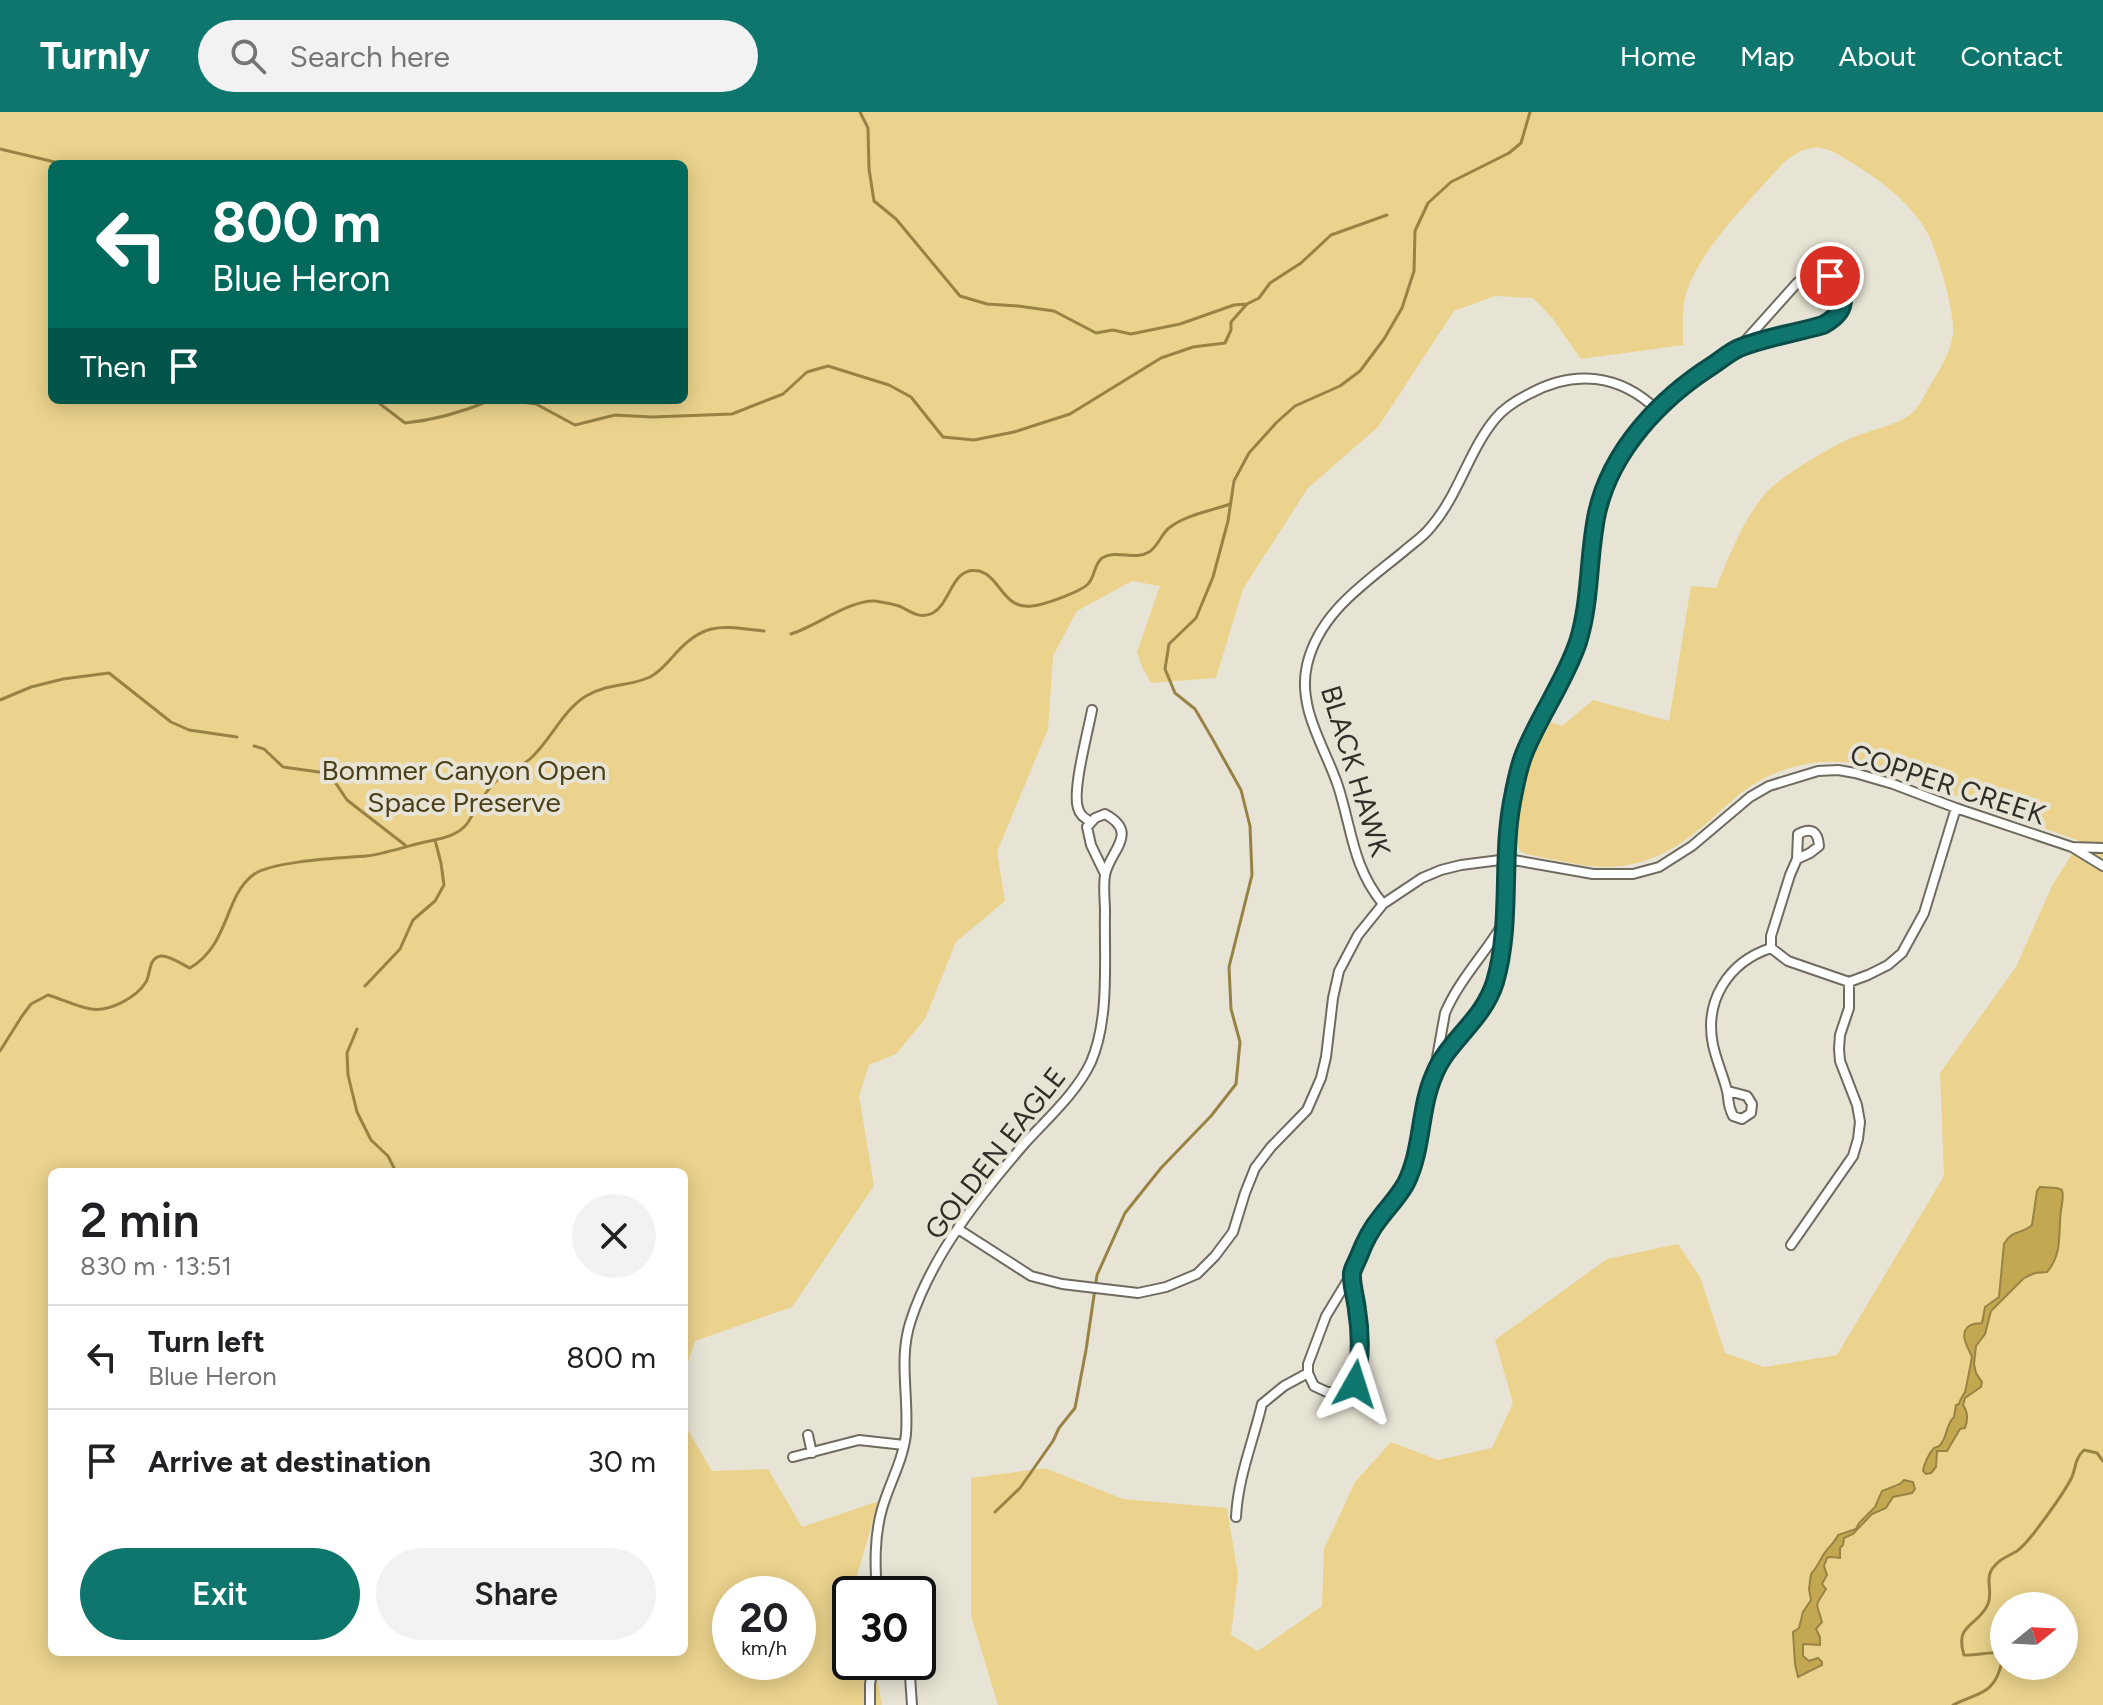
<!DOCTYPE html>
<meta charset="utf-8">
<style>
body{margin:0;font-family:Figtree,sans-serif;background:#f2f2f2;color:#202124;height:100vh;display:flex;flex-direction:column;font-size:30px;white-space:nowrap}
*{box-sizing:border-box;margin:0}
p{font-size:26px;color:#757577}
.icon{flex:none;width:44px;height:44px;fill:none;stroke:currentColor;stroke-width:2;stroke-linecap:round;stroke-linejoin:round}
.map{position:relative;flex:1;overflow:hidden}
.side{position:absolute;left:48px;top:1056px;width:640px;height:488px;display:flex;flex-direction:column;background:#fff;border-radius:12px;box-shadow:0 4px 20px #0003}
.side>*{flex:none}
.guide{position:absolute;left:48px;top:48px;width:640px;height:244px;border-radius:12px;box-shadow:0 4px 20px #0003;background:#00695c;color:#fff;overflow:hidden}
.needle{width:52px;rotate:72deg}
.fabs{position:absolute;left:1990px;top:1480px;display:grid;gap:16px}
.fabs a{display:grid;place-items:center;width:88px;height:88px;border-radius:50%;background:#fff;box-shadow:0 4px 20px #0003;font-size:40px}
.speed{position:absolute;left:712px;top:1464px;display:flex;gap:16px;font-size:40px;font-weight:700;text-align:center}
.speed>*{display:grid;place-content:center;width:104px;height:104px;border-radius:50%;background:#fff;box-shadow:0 4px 20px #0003;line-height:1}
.speed small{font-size:20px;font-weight:400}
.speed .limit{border:4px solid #111;border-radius:12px;background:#fff;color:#111}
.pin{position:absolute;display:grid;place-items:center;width:68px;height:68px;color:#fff;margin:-34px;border:4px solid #fff;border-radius:50%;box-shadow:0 2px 8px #0007}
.me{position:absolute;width:88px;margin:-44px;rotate:6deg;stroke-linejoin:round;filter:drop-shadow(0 0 6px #0008)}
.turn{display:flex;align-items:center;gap:28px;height:168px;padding:0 32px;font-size:36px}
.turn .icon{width:104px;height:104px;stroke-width:2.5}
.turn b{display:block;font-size:56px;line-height:68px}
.then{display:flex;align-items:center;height:76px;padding:0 32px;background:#0003;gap:16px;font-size:30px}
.round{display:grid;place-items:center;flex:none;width:84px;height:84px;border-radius:42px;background:#f2f2f2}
.overview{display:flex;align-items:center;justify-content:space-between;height:136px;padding:0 32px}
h1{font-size:48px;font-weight:600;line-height:60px}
.button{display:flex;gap:16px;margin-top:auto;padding:16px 32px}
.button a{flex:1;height:92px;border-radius:48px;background:#0f766e;color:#fff;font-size:32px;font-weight:600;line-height:92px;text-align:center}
.button a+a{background:#f2f2f2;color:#202124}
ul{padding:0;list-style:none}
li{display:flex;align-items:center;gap:24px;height:104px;padding:0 32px;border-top:2px solid #e0e0e0}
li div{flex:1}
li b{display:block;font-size:30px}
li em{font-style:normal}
header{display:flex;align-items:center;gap:48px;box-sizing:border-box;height:112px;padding:0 40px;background:#0f766e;color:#fff}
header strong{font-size:38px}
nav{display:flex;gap:44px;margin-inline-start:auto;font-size:28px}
.search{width:560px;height:72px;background:#f2f2f2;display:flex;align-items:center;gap:20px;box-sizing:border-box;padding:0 28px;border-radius:44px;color:#757577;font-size:30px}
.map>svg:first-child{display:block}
.green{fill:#ebd38d;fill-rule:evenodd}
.water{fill:#c4a751;stroke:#988345;stroke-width:2}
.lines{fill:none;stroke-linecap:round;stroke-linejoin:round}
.stream{stroke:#988345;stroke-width:3}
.minor-casing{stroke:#6f6b5f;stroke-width:12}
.minor{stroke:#fff;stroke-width:8}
.route-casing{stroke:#0a4d48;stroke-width:20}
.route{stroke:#0f766e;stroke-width:14}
.labels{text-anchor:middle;stroke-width:8;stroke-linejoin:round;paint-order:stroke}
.park-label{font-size:28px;fill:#4c401b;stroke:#e8e4d5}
.street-label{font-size:28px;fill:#302e28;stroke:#e8e4d5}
</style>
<header>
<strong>Turnly</strong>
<div class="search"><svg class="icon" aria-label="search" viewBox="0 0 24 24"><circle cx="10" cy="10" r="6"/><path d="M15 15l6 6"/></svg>Search here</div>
<nav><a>Home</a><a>Map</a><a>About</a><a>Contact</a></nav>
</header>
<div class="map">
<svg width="2103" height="1593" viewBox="0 0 2103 1593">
<rect width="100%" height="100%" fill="#e8e4d5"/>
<!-- green -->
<path class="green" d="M0,0H2103V1593H998L971,1504V1366L1045,1356L1123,1387L1227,1396L1238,1463L1231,1523L1258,1539L1322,1494L1324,1437L1355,1370L1391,1330L1438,1348L1492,1336L1513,1291L1495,1228L1607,1147L1678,1132L1700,1165L1725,1241L1764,1255L1837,1243L1944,1064L1940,961L2016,855L2052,774L2080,729C2039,715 1999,700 1959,685C1910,667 1860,642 1806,652C1784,656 1763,665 1745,678C1735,685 1726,694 1717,702C1689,727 1661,749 1622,754C1591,758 1557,748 1526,742L1520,739L1517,733L1520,696L1525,667L1537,632L1549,609L1562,614L1593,588L1669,609L1691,474L1716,476C1729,444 1742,411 1763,384C1776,367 1829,336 1849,327C1869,318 1893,315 1911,302C1918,296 1924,285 1928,277C1938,260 1951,241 1953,222C1955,201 1938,142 1928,122C1911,91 1883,70 1854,52C1844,46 1833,38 1821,36C1806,34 1794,42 1783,51C1753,85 1703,134 1688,176C1681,193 1683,215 1683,233L1581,247L1553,207L1533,186L1495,184L1454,199L1378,315L1308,376L1243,477L1216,566L1151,571L1142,555L1137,540L1160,474L1132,469L1077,499L1053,544L1048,617L997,740L1005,789L956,830L925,907L896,942L869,953L859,984L874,1074L792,1195L695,1229L684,1262V1060H52V1540H684V1311L712,1359L768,1357L802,1415L879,1389L857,1463L861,1482H850V1550H874L882,1593H0ZM52,52H684V288H52ZM730,1482H798V1550H730ZM2004,1494H2064V1554H2004Z"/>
<!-- water -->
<path class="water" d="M2040,1075L2057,1076L2062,1078C2064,1086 2062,1090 2061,1098C2058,1120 2063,1142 2047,1160L2035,1161L2024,1166L1991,1199L1985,1222L1976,1234L1974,1252L1976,1261L1982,1270L1981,1275L1965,1286L1963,1293C1968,1300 1968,1308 1965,1316L1960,1317L1947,1339H1937L1936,1355L1931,1361L1926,1362L1923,1359C1924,1352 1929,1341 1934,1336C1936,1335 1939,1335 1940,1333C1948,1325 1945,1313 1954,1305L1956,1293L1959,1292C1960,1287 1963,1284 1965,1280C1966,1277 1971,1250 1972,1245C1969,1237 1958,1222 1969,1214C1973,1211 1978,1212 1982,1211L1985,1195L1999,1185L2004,1132C2012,1117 2021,1123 2032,1113L2037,1079Z
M1904,1368L1913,1370L1915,1377L1912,1381L1893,1385L1886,1396L1872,1402L1853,1422L1844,1426L1843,1433L1840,1436V1446L1830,1445L1827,1446L1824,1454L1827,1463L1822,1472L1826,1477C1814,1496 1816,1489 1822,1510L1816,1517L1820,1525V1533L1803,1532V1544L1809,1549L1818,1546L1822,1550V1553L1798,1565L1795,1552L1793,1520L1799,1516L1803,1500L1811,1488L1809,1477L1811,1462C1817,1456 1818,1452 1822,1445C1827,1436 1834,1432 1838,1423L1856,1417L1859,1411L1875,1395L1882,1379L1900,1372Z"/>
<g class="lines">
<!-- stream -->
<path class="stream" d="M860,0L868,16L869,57L874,89L896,107L960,184L987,192L1018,194L1054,199L1096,221L1113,218L1131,222L1180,212L1234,193L1247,192L1259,186L1270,171L1301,151L1331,123L1387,103
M0,37L63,52
M375,288L405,311C435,308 463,300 491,288
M508,288L536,292L575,313L615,303L652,305L732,302L783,282L807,260L828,254L889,273L911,285L943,325L974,328L1014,320L1070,302L1161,246L1193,235L1225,231L1231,218V210L1247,192
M791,522C817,514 849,488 875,489C882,490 892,492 899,494C911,499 919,508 933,501C951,491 952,453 979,459C1000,464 1003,498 1032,494C1044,493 1080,480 1088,472C1095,465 1094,452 1102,446C1116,437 1135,449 1149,440C1158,435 1161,422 1169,416C1185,403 1211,399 1230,392
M0,588L31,575L63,567L109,561L171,610L189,618L237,625
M254,634L264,637L283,655L326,661L337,673L347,688L405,733
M365,874L400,837L413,808L435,789L444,773L441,751L435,728
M357,917L347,941L348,963L357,1000L371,1028L388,1044L396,1060
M0,939L22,904L31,892L48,883C62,887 77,895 91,897C109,900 136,886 146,870C151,861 148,846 161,844C169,843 183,853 190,856C230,832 224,785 253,763C271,749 341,746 366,744C385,742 406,734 425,730C438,727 454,725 464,715C468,712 471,705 474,700C480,689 489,675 499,666C508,658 521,655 530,647C551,628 562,599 586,584C608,571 628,575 650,565C660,560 669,549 676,541C706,508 724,515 764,519
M995,1400L1020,1376L1053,1329L1059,1316L1075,1296L1086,1238L1097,1163L1125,1101L1161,1056L1211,1004L1236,972L1240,930L1231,897L1229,855L1252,763L1250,714L1241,678L1212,626L1195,597L1175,581L1165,557L1169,532L1196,506L1213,465L1228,409L1234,369L1249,341L1276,311L1295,294L1340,274L1360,259L1384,227L1402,196L1414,159L1415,119L1428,91L1451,70L1509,41L1521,31L1530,0
M1953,1593C1979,1580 1995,1583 2002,1549L1997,1541C1985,1540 1976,1544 1964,1543C1954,1511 1978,1515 1988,1492C1993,1480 1985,1468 1992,1457C1999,1447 2007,1445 2017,1439C2023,1435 2029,1427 2034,1421C2046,1405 2063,1383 2072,1365C2076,1355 2075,1346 2084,1338L2097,1341L2103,1349"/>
<defs>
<path id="minor" d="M1091,710C1085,706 1080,704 1078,696C1072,678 1088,620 1092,598
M2072,735L2103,754
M1383,792C1352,754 1352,717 1338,674C1325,635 1297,596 1307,553C1319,501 1364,472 1403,440C1412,432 1423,425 1430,416C1459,383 1468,340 1495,307C1504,296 1517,288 1529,282C1574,257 1620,262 1657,298
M1771,836L1788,849L1849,870L1868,863L1888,853L1902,841L1924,801L1956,696
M1771,836V824L1790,763L1797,747L1798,722C1811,715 1818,719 1819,734L1810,741L1797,747
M1434,962L1448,938L1476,906L1494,871L1504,808L1511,694L1523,644L1571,548L1579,528L1584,504L1593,427L1598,397L1609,367L1624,340L1657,298L1672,283L1738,237L1797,171C1829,143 1858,185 1835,207C1832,209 1827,211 1823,213L1738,237
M1728,979L1747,984L1752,992L1751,1001L1742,1007L1733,1004C1726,990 1730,988 1726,975C1722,961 1716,947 1713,933C1704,889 1728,850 1771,836
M958,1117L1031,1164L1062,1172L1138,1181L1166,1175L1197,1162L1215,1144L1233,1120L1245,1081L1255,1056L1271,1035L1307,998L1321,966L1326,945L1333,886L1339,859L1358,823L1383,792L1422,766L1441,758L1461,753L1508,747L1593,762H1633L1659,755L1692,734L1750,685L1769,674L1818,659L1838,658L1855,661L1893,672L1956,696L2072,735L2103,736
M1791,1133L1853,1044L1858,1027L1860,1010L1857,993L1840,949L1839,937L1840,923L1849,896V870
M1352,1161C1357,1198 1364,1235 1355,1272L1341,1280H1327L1314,1274L1308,1261V1252L1326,1204L1352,1161L1363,1133L1378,1108L1393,1091L1405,1072L1414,1051L1434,962L1445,901C1459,868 1484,843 1502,813
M808,1323L812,1341
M793,1345L859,1328L904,1333
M1236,1405C1238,1365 1253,1330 1262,1292L1284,1274L1308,1261
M877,1482C875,1454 874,1425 882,1397C889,1372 903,1349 906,1322C909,1284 898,1246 911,1208C933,1141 981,1082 1026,1030C1048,1006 1077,980 1091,950C1110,906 1104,847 1105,800C1105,788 1103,775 1105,763C1110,738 1140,721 1105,702L1095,706L1087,715L1091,733L1105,762
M909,1550L912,1593
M870,1593V1572L874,1550"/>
</defs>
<!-- minor casing -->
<use href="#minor" class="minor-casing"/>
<!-- minor -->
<use href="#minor" class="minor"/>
</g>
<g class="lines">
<defs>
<path id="route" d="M1355,1272C1361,1248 1361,1223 1357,1198C1356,1187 1351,1172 1352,1161C1353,1156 1357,1149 1359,1144C1364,1131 1371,1117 1380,1106C1389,1094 1399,1084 1406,1071C1423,1037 1419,997 1434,963C1447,929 1483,909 1495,870C1512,812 1501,749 1512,690C1515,674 1518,657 1524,642C1539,604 1565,569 1578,530C1591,489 1588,443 1597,401C1611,338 1661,286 1713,253C1722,247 1730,240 1739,236C1766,225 1796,221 1823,213C1847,200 1849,184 1830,164"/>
</defs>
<!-- route casing -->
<use href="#route" class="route-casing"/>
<!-- route -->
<use href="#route" class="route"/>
</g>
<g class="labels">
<!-- park labels -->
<g class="park-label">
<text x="464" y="668">Bommer Canyon Open<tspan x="464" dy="32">Space Preserve</tspan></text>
</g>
<!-- street labels -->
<g class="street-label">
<text transform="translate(1356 659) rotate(73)" y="10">BLACK HAWK</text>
<text transform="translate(1948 672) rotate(18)" y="10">COPPER CREEK</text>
<text transform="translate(995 1041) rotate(-52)" y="10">GOLDEN EAGLE</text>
</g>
</g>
</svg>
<div class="fabs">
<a><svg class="needle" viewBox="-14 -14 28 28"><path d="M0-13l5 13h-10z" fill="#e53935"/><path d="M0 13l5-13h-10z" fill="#757577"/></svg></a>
</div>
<div class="speed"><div>20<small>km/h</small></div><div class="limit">30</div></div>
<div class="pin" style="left:1830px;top:164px;background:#d93025"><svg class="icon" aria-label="arrive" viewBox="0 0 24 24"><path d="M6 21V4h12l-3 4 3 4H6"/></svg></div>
<svg class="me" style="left:1355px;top:1272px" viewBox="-20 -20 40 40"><path d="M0-17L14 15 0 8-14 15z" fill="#0f766e" stroke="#fff" stroke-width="4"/></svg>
<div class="guide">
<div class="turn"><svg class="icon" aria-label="left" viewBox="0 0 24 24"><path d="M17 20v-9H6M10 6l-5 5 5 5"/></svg><div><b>800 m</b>Blue Heron</div></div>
<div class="then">Then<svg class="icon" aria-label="arrive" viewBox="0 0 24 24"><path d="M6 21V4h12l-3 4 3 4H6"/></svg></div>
</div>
<section class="side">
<div class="overview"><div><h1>2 min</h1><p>830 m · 13:51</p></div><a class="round"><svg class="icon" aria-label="close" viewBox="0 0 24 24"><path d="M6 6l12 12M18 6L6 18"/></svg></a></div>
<ul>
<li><svg class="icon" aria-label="left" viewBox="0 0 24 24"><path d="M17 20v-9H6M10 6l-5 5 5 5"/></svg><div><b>Turn left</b><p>Blue Heron</p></div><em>800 m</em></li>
<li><svg class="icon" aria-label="arrive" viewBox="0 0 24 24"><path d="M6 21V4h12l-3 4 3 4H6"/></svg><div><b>Arrive at destination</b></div><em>30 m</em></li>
</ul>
<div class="button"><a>Exit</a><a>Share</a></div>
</section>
</div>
